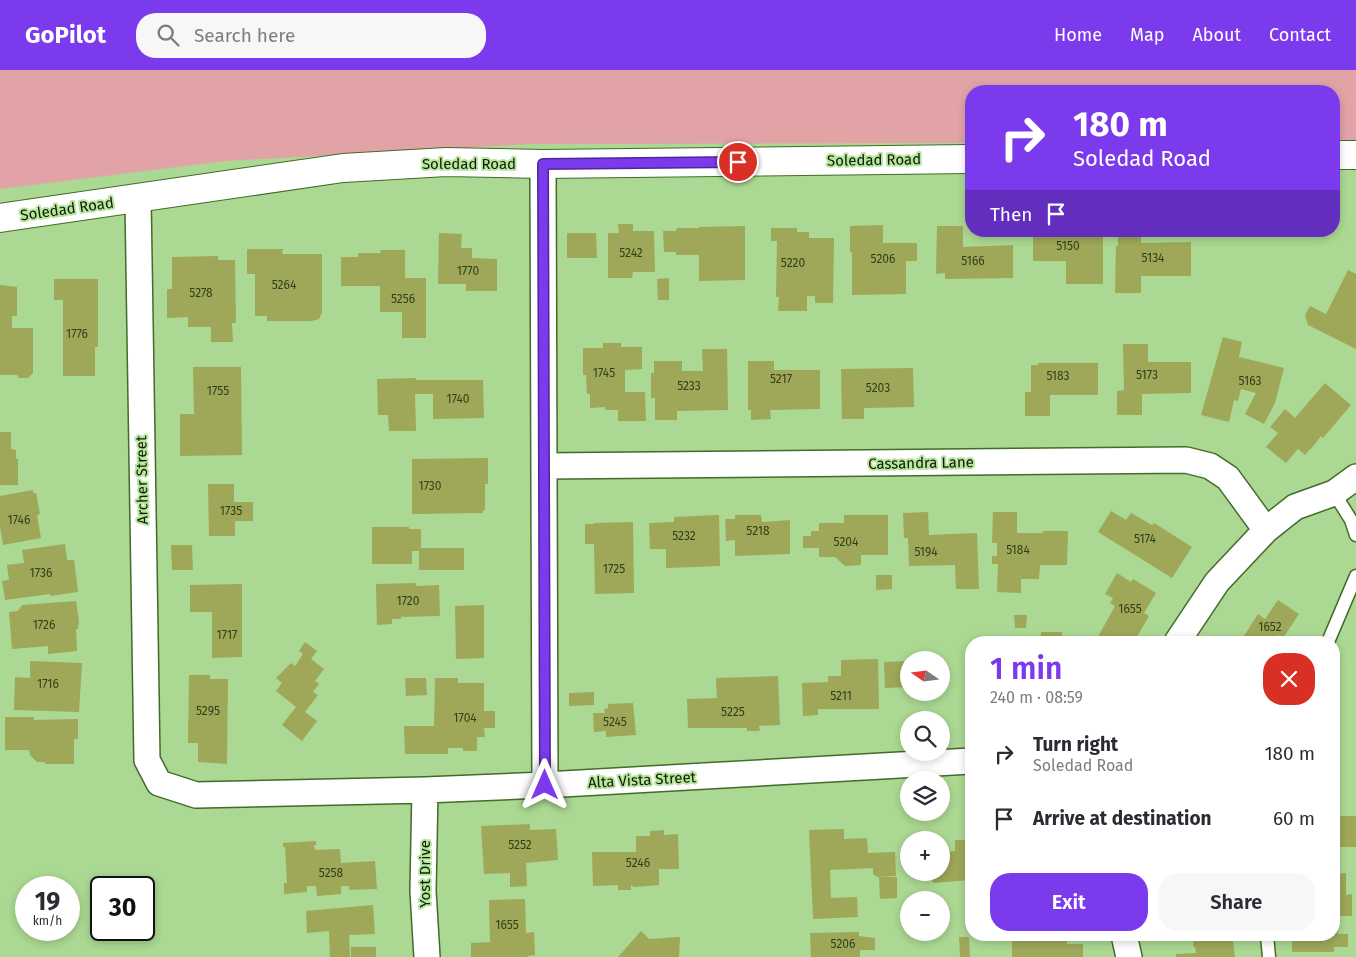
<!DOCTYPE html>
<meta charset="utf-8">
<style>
body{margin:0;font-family:"Fira Sans",sans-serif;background:#f7f7f7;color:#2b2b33;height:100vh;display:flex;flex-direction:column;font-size:19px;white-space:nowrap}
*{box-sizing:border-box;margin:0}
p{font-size:16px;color:#7c7c81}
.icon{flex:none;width:28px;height:28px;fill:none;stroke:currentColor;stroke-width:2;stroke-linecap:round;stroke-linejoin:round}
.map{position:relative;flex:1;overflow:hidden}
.sheet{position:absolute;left:965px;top:566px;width:375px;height:305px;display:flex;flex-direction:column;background:#fff;border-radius:20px;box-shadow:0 2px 8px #0003}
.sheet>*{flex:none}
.top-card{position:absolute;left:965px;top:15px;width:375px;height:152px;border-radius:20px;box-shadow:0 2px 8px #0003;background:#7c3aed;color:#fff;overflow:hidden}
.needle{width:32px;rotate:284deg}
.fabs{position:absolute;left:900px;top:581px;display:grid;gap:10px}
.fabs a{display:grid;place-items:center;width:50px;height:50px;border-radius:50%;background:#fff;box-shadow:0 2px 8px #0003;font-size:25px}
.speed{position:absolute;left:15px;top:806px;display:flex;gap:10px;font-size:25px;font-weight:700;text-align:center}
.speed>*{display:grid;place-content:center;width:65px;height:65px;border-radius:50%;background:#fff;box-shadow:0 2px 8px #0003;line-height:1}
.speed small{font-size:12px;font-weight:400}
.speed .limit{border:2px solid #111;border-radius:8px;background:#fff;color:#111}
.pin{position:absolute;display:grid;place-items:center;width:42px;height:42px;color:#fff;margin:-21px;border:2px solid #fff;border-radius:50%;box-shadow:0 1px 5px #0007}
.me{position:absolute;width:55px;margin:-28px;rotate:0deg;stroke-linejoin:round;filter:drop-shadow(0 0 4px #0008)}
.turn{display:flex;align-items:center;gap:18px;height:105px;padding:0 25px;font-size:22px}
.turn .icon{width:65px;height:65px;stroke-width:2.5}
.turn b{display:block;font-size:35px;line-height:42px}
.then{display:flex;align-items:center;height:48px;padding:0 25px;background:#0003;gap:10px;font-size:19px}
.round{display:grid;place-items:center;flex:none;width:52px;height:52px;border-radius:20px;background:#f7f7f7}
.head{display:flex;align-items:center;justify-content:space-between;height:85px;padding:0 25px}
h1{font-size:30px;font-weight:600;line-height:38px;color:#7c3aed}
.cta{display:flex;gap:10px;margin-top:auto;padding:10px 25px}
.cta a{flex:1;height:58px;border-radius:20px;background:#7c3aed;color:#fff;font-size:20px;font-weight:600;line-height:58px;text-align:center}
.cta a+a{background:#f7f7f7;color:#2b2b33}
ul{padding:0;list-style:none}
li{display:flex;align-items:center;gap:15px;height:65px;padding:0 25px}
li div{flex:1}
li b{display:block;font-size:19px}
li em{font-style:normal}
header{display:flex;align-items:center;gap:30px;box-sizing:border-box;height:70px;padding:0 25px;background:#7c3aed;color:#fff}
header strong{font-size:24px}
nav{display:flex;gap:28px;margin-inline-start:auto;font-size:18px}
.search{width:350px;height:45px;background:#f7f7f7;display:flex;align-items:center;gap:12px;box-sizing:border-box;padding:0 18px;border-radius:20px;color:#7c7c81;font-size:19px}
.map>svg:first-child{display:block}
.green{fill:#e2a3a7}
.building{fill:#9ea858}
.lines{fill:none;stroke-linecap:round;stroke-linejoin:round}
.service-casing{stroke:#436b29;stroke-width:15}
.minor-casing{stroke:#436b29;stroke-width:28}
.tertiary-casing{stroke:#436b29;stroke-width:30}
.service{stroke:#fff;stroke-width:12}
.minor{stroke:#fff;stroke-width:25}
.tertiary{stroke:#fff;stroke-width:28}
.route-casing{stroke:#51269a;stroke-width:12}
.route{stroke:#7c3aed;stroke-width:9}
.labels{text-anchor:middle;stroke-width:4;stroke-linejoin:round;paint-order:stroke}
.number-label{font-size:12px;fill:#314018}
.street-label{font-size:15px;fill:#0d1d03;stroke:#b8e59f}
</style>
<header>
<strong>GoPilot</strong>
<div class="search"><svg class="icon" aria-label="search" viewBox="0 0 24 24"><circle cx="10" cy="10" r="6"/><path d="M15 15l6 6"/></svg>Search here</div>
<nav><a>Home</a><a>Map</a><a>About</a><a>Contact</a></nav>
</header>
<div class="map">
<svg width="1356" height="887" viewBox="0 0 1356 887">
<rect width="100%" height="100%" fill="#abd892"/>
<!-- green -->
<path class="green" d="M0,0H1356V72H1334V21H971V73L531,74L225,91L0,119Z"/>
<!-- building -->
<path class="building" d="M618,154H633V161H654L655,202H633L632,208H608V163H619Z
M883,155V173H917V191H906V224L852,225V182H850V156Z
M745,156V210L699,211V185H676V182H664L663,161H676L677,158H699V157Z
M937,156H963V177L1013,175V208L945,209V203L936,204Z
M771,158H797V162H809V168H834L833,233H815V226H807V241H778L779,227H776L777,171H771Z
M1033,161H1103V214H1066V191H1033Z
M1118,161H1141V173L1191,172V206H1141V223H1115L1116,176H1118Z
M439,163L462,164L461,178H472V188L497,189V221H466V214H438Z
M567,163H596L597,188H567Z
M247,179H283L282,184H322V242L319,249L312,251H267V246H255V204H247Z
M380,180H405V208H426V268H402V242H380V216H341V187H358V183H381Z
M218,186V190H235L236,253H232L233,272H211V257H188V247L167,248V219H172V187Z
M1348,200L1356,204V279L1308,255L1305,245L1310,236L1326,244Z
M669,208V230H658L657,209Z
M54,209H98V277H95V306H63V230H54Z
M0,215L17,217V246H12V258H33V303L28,308H19L17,305H0Z
M1223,267L1242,272L1239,287L1284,298L1275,333L1264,354L1245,344L1256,323L1241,319L1238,331L1234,330L1229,352L1201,345Z
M603,273H621V277H642V299L625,300V322H645L646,351H618V340H605V337L590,338V324H587L586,305H583V278H603Z
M1123,274H1148V292H1191V323L1142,324V345H1117V321L1124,320Z
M702,279H727L728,340L677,341V350H655V328H651V303H654V291H682V301H703Z
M748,291H774V300H820V339L770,340L771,349L751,350V340H748Z
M1038,293H1098V325H1050V346H1025V322H1031V295H1038Z
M193,297H241L242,385L180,386V344H194Z
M913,298L914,337L864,338V349H842L841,299Z
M416,308V310H483L484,348L433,349V324H415L416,361H389L388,345H378L377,309Z
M1325,313L1351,335L1323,368L1321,366L1311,379H1310L1305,385L1298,379L1286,393L1266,377L1278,363L1270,357L1285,339L1295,348Z
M0,362H11V379L16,380V389H18V415H0Z
M488,388V414H485V440H483V443L412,444V389Z
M208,414H234V432H253V451H235V466H209Z
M33,420V423H36L40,444L37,445L41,468L3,475L0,456V426Z
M1111,441L1126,450L1131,443L1152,455L1154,453L1192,477L1172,508L1098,462Z
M928,442L929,465L977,463L979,519H956L955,495L909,496L908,468H904L903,443Z
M993,442H1017V463H1043V461H1068L1067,495H1040L1039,509H1021V523L997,522L998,494H992V486H997V473H992Z
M719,445L720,496L666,498V479H650L649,453L674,452V447Z
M735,445H761L762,452L790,450V484L735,486V470L726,471L725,449H735Z
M844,445H888V485H861V495L845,496L835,487H819V478H803V466H811V461H819V453H844Z
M633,452L634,523L595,524L594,474H585V454H594V453Z
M372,457H409V459H421V478H464V500H419V481H412V494H372Z
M65,474L67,490H74L78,522L50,526V524L5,530L2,511L9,510L7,495L24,493L22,480Z
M171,475H192L193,500H172Z
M1117,503L1131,512L1133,509L1156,523L1144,543L1149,546L1134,572H1095L1115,536L1110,533L1113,528L1105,524Z
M876,505H892V519L876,520Z
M416,513V516L439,515L440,546L401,547V549H392V554L377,555L376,514Z
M242,514V587L212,588V542H190V515Z
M1278,530L1299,544L1283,568L1279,565L1274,572H1240L1258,544L1265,549Z
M76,531L79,551L78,559H76L77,581L48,584V576L12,579L9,542L18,541L22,535Z
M484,535V588L456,589L455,536Z
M1014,545H1027L1026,558H1015Z
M1041,562H1062V572H1041Z
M1011,569H1034V572H1011Z
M305,572L317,581L311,589L324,599L315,611L319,614L313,622L318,625L305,642L317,651L302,671L282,655L296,637L276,621L282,613L276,608L291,593L295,596L303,584L299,581Z
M878,589L879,639H818V645L803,646L802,613L828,612V606H841V590Z
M30,591L82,593L79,642L14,640L15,607L30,608Z
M909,591V617L885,618L884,592Z
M189,605H210V609H228L227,694L198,692V673H188Z
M778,606L780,655L759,656L760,661H747V658H688L687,629L717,628L716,608Z
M405,608H426L427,625L406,626Z
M435,608H458V613H484V641H495V658H484L485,667H477V681H463V678H448V684H405L404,656H434Z
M594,622V635L569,636V623Z
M633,633L636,665L606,667V661L594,662L593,643H605L604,639L608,638V634Z
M5,647H34V650L78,649V669H74V694H45V692H37L30,685L29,680H5Z
M1334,746H1356V777H1334Z
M530,754V760L556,759L558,790L526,793L527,816L510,817V803L484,804L481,756Z
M844,759V769L867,768L868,783L895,782L896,806L877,807L873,804V798L830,800L831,828L857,827L858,847L813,849L809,760Z
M664,760V765L678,764L679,799H659V815L634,817L631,815V820H618V815L593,816L592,782H636V766H650V761Z
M955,770H966V775H971V810L933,813L932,808H926L925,802H941V782L955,781Z
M316,771V775H314L315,780L340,779L341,793L375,791L377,819L349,820V816H341V824L317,826L316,816H307V822L284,824V813H287L285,777H283V773Z
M1346,803V825L1352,824V846H1334V804Z
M879,807H897V828L880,829Z
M525,829L526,863L534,862L535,885L527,886L528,887H471V873L490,872L489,830Z
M373,835L375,864L349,865L350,887H330L329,861L307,863L306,841Z
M1334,856H1337L1338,864H1348V877H1334V882H1292V865H1334Z
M641,861L649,869L680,867L679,887H618Z
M859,862V866L875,868V880H860V887H811L810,863Z
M1012,865H1067V874H1083V887H1012Z
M1194,865H1232L1235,887H1176V884L1196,883L1195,877H1193Z
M959,867H969L970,887H960Z
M351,877H376V887H351Z"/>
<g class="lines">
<defs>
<path id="service" d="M1334,423L1351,450L1356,465
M1328,572L1356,506
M1267,865L1269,887"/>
<path id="minor" d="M543,94L545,715
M138,129L147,690L159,713L196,725L425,720L545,715L971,691
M544,396L1186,390L1210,396L1228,408L1266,460
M1177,572L1217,512L1266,460L1295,437L1334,423L1356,407
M425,720L423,821L427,887
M1124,865L1129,887"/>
<path id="tertiary" d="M1334,85H1356
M0,148L343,98L446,92L543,94L971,89"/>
</defs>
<!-- service casing -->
<use href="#service" class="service-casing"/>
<!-- minor casing -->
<use href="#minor" class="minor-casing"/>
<!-- tertiary casing -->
<use href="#tertiary" class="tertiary-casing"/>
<!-- service -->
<use href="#service" class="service"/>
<!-- minor -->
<use href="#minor" class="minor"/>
<!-- tertiary -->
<use href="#tertiary" class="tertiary"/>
</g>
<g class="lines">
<defs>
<path id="route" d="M545,715L543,94L738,92"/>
</defs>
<!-- route casing -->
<use href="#route" class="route-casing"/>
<!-- route -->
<use href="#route" class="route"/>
</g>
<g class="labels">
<!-- number labels -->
<g class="number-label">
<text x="1068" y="180">5150</text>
<text x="631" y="187">5242</text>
<text x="1153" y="192">5134</text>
<text x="883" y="193">5206</text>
<text x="973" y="195">5166</text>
<text x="793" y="197">5220</text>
<text x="468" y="205">1770</text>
<text x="284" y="219">5264</text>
<text x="201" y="227">5278</text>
<text x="403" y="233">5256</text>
<text x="77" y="268">1776</text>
<text x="604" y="307">1745</text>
<text x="1147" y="309">5173</text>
<text x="1058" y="310">5183</text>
<text x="781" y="313">5217</text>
<text x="1250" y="315">5163</text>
<text x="689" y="320">5233</text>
<text x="878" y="322">5203</text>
<text x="218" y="325">1755</text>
<text x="458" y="333">1740</text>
<text x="430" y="420">1730</text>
<text x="231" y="445">1735</text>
<text x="19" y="454">1746</text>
<text x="758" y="465">5218</text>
<text x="684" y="470">5232</text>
<text x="1145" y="473">5174</text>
<text x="846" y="476">5204</text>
<text x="1018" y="484">5184</text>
<text x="926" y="486">5194</text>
<text x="614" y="503">1725</text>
<text x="41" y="507">1736</text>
<text x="408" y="535">1720</text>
<text x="1130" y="543">1655</text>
<text x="44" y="559">1726</text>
<text x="1270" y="561">1652</text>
<text x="227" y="569">1717</text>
<text x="48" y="618">1716</text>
<text x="841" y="630">5211</text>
<text x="208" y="645">5295</text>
<text x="733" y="646">5225</text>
<text x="465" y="652">1704</text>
<text x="615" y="656">5245</text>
<text x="520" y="779">5252</text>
<text x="638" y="797">5246</text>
<text x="331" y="807">5258</text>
<text x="507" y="859">1655</text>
<text x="843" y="878">5206</text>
</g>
<!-- street labels -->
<g class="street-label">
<text transform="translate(874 90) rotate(-1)" y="5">Soledad Road</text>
<text x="469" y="99">Soledad Road</text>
<text transform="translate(67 139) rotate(-8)" y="5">Soledad Road</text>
<text transform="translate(921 393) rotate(-1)" y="5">Cassandra Lane</text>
<text transform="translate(142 410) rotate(-91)" y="5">Archer Street</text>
<text transform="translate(642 710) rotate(-3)" y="5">Alta Vista Street</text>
<text transform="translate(425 804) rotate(-90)" y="5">Yost Drive</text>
</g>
</g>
</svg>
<div class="fabs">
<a><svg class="needle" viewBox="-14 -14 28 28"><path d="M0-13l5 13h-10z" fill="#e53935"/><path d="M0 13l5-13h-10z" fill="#7c7c81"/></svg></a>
<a><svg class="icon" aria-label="search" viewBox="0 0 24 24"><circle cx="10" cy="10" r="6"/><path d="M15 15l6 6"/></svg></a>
<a><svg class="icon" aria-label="layers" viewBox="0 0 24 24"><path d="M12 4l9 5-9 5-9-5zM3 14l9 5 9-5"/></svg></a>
<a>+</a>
<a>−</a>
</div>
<div class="speed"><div>19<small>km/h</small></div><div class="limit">30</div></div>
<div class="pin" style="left:738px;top:92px;background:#d93025"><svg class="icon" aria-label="arrive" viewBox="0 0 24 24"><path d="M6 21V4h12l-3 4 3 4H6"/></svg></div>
<svg class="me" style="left:545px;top:715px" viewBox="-20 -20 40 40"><path d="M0-17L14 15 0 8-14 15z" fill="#7c3aed" stroke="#fff" stroke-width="4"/></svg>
<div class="top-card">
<div class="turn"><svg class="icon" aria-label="right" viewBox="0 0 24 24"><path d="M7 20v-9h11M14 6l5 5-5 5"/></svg><div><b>180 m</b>Soledad Road</div></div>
<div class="then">Then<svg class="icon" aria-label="arrive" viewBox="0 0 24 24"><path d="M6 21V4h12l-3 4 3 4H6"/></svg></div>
</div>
<section class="sheet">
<div class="head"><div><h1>1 min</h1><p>240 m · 08:59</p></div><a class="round" style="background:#d93025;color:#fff"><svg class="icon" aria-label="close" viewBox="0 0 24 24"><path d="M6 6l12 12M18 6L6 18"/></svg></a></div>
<ul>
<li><svg class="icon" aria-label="right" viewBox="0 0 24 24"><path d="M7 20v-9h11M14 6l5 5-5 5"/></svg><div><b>Turn right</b><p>Soledad Road</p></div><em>180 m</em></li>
<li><svg class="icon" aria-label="arrive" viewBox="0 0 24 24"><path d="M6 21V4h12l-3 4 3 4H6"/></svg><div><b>Arrive at destination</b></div><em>60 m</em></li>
</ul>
<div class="cta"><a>Exit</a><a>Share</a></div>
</section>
</div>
